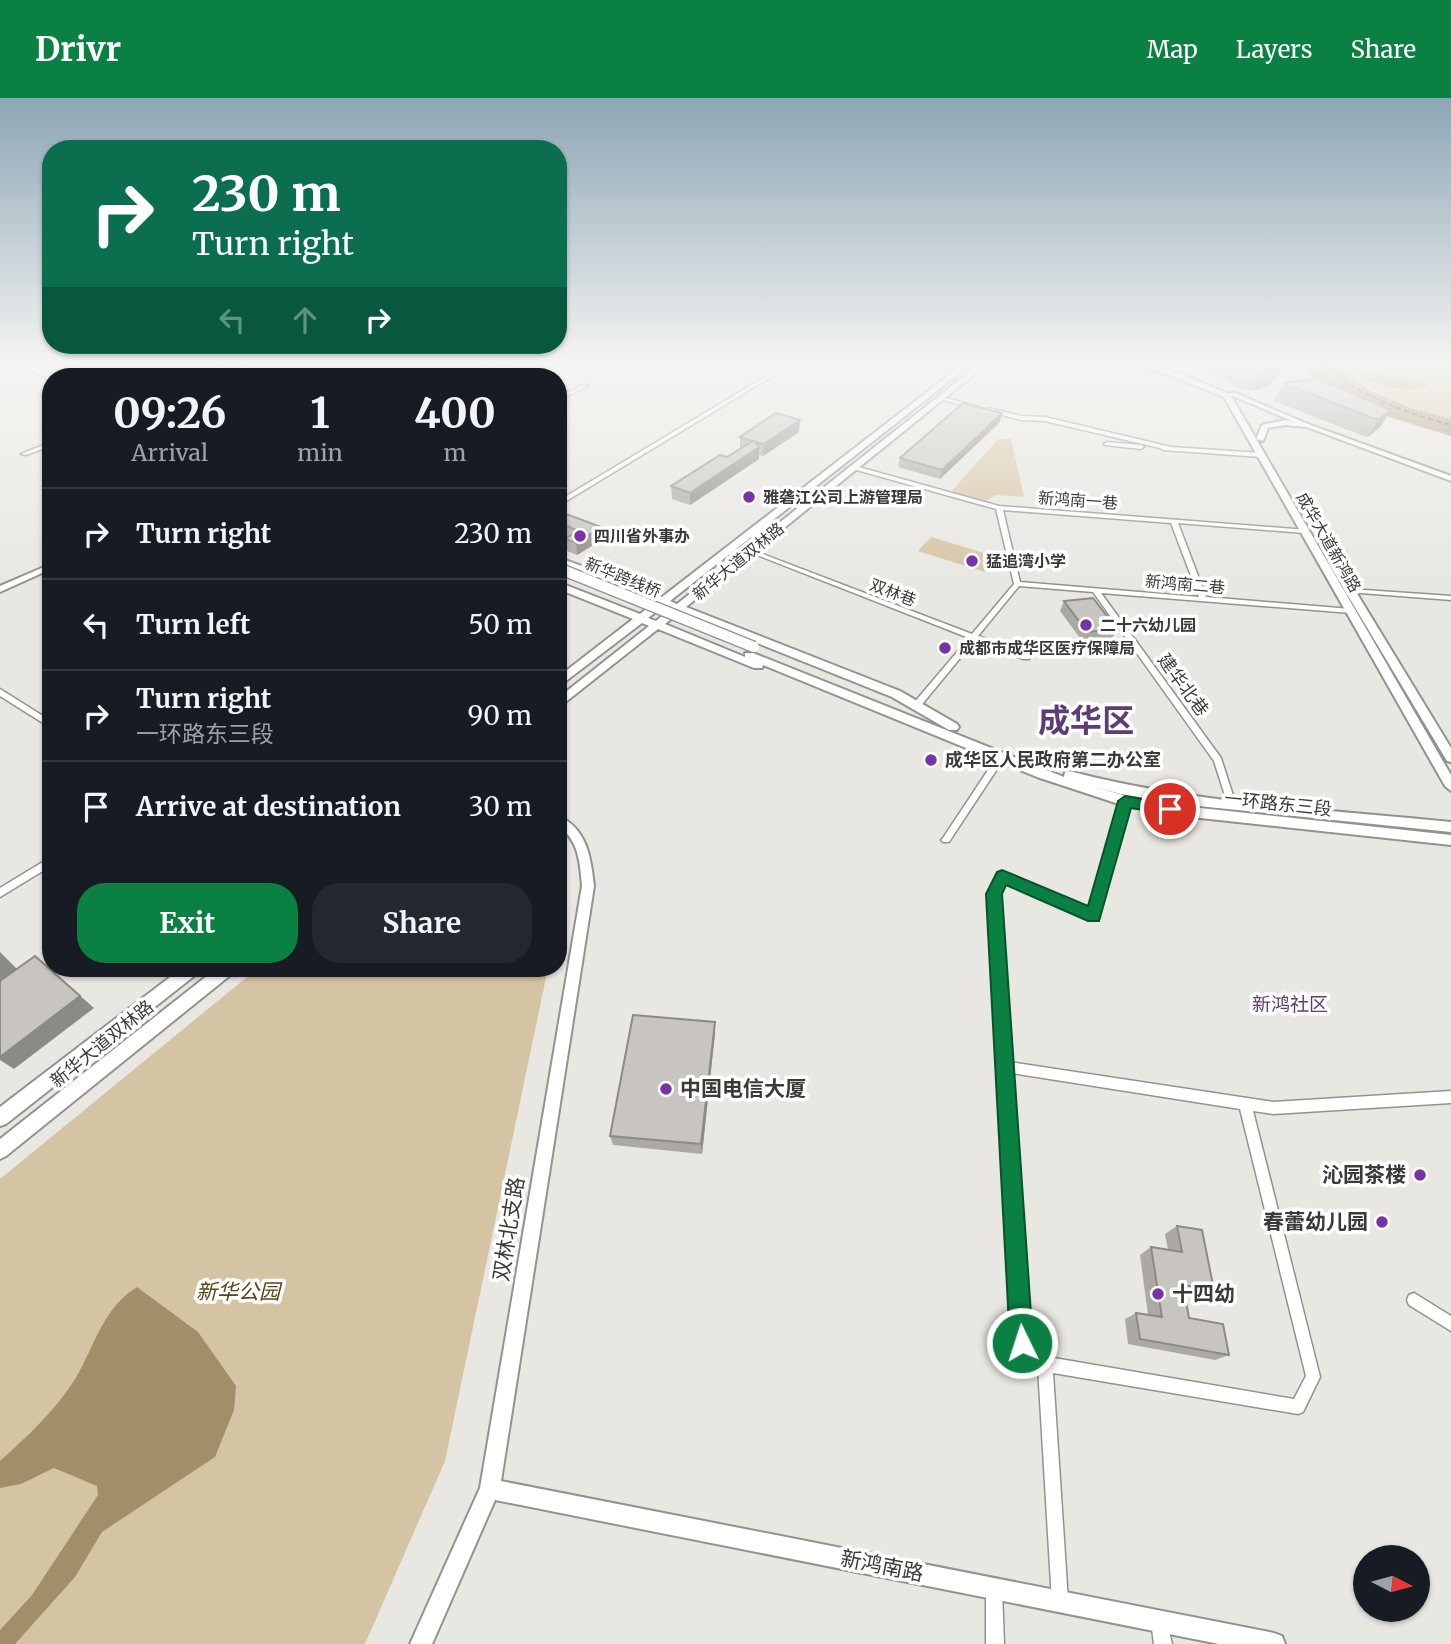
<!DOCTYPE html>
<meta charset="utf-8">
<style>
body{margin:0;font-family:Merriweather,"Noto Sans SC",serif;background:#242831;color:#f1f3f6;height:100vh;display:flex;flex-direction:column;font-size:26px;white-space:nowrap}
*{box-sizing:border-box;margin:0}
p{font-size:23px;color:#9ea1a6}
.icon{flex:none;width:38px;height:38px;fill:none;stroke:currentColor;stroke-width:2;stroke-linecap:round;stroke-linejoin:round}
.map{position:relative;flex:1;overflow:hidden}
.sheet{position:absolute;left:42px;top:270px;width:525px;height:609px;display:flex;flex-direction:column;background:#171b24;border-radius:28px;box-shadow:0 2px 5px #0004}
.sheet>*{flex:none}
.banner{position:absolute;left:42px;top:42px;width:525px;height:214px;border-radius:28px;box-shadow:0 2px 5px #0004;background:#0b6e4f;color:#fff;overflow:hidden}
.needle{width:46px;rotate:96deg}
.controls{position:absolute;left:1353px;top:1447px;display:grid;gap:14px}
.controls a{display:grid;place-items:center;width:77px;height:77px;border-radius:50%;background:#171b24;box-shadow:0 2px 5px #0004;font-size:35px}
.pin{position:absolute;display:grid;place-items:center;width:60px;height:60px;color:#fff;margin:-30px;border:4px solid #fff;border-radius:50%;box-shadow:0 2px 7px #0007}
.me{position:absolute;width:77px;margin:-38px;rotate:356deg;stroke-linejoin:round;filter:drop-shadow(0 0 5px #0008)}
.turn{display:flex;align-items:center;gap:24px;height:147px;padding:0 35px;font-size:32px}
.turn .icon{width:91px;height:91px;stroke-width:2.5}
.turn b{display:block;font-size:49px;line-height:60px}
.lanes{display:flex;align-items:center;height:66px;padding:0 35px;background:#0003;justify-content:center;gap:35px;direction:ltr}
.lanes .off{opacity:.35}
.eta{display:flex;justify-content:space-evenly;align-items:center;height:119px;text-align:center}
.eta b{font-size:42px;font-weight:700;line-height:49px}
.primary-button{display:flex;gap:14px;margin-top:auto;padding:14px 35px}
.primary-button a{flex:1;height:80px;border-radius:28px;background:#0b8043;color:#fff;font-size:28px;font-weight:700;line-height:80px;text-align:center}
.primary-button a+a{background:#242831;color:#f1f3f6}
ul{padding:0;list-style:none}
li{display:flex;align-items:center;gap:21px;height:91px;padding:0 35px;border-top:2px solid #363941}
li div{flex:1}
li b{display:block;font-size:26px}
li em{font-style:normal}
header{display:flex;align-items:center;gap:42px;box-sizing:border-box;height:98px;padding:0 35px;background:#0b8043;color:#fff}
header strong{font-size:33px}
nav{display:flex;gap:38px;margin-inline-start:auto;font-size:24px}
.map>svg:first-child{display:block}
.green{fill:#d5c4a3}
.water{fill:#a28f69}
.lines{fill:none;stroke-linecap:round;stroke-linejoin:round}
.ferry{stroke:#5d4819;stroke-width:2;stroke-dasharray:5 3.5;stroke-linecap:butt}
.minor-casing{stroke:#94928d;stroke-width:3}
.tertiary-casing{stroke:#94928d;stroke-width:4}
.secondary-casing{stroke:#94928d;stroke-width:4}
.primary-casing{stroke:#94928d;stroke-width:4}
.minor{fill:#fff;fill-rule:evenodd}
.tertiary{fill:#fff;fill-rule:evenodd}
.secondary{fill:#fff;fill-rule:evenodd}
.primary{fill:#fff;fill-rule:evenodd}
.primary-bridge-casing{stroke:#94928d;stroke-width:13;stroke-linecap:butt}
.primary-bridge{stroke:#fff;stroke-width:10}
.wall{fill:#aca9a5}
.shaded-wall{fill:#8c8a86}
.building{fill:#c8c5c0;stroke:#8c8a86;stroke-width:2}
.route{fill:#0b8043;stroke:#07532c;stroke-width:2}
.poi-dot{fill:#7a33a6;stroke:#fff;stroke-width:2.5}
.labels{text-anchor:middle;stroke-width:7;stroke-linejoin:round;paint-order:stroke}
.far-poi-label{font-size:16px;font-weight:bold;fill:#3b3a38;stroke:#fff;text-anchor:start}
.far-street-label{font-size:16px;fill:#3b3a38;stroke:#fff}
.street-label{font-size:18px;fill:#3b3a38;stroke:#fff}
.poi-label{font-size:18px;font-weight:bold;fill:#3b3a38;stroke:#fff;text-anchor:start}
.neighbourhood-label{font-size:19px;fill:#5e3d77;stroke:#fff}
.near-poi-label{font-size:21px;font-weight:bold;fill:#3b3a38;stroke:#fff;text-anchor:start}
.near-street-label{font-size:21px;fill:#3b3a38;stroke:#fff}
.near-park-label{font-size:21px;font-style:italic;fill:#5b4616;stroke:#fff}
.town-label{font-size:32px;font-weight:bold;fill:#5e3d77;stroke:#fff}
</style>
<header>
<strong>Drivr</strong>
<nav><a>Map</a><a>Layers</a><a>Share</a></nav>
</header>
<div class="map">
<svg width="1451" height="1546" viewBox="0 0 1451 1546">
<rect width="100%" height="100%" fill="#e9e7e2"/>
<!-- green -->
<path class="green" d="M1339,267H1451V321C1404,310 1376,298 1339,267Z
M998,341H1011L1024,399L996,397L986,403L951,394Z
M931,439L997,459L985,474L918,453Z
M258,870H548L445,1363L365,1546H0V1081Z"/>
<!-- water -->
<path class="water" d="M1300,267H1339L1371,293L1411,310L1451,321V338L1360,310L1321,288Z
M1366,275L1418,282L1429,288L1410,291L1383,289L1382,285L1366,283L1359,277Z
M137,1189L198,1234L236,1288L234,1312L215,1359L102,1434L75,1479L15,1546H0V1532L32,1497L98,1397L97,1388L54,1370L21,1386L0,1390V1363C28,1338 57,1311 77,1278C95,1246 104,1209 137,1189Z"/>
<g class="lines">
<!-- ferry -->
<path class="ferry" d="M1323,267C1362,299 1403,314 1451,327"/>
<defs>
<path id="minor" d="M210,267H217L193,278H188Z
M247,267H255L280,278H274Z
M473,267H481L508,278H502Z
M785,267H791L558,408V403Z
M584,287L588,288L565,299L560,298Z
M939,299H943L978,309L973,310L939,301Z
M989,310L1021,318L1045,319L1171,349L1261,355L1264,357L1261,359L1163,352L1160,350L1045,323L1021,322L987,313V311Z
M51,344V348L26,357L21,356Z
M1107,344L1141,347L1144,349L1141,351L1105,347L1104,346Z
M855,368L999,408L1307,432L1308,433L1305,435L1178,425L1206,499L1351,511L1355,513L1351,515L1101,495L1221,660L1236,707L1232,710L1228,707L1214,663L1093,494L1019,488L978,538L1029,557V561H1023L975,542L919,610H913V606L969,540L747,453L752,452L972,536L1014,486L996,411L853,371V369ZM1003,412L1171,425L1199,499L1020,484Z
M1350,491L1451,498V502L1348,494L1347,493Z
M0,591L51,623V630L0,598Z
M1001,656L1005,659L949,744H943L941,742L943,740L998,657Z
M1125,700L1129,703L1098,821H1090L1004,784L999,796L1010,964L1273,1004L1451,993V1005L1273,1016L1253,1013L1320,1279L1303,1314L1298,1316L1053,1275L1068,1503L1066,1509L1060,1511L1054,1509L1052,1503L1038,1269L1017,1250L1015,1245L999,972L996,968L999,964L989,796L999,776L1002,775L1091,812L1121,703ZM1011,975L1240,1011L1306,1278L1294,1301L1048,1259L1029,1242Z
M51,759V768L0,799V790Z
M1414,1195L1451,1218V1233L1409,1207L1407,1202L1409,1197Z
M994,1483L1000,1485L1002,1491L1004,1546H986V1491L988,1485Z
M1159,1515L1165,1517L1172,1546H1154L1151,1523L1153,1517Z"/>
<path id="tertiary" d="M1231,295H1235L1308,326L1451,378V383L1304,328L1233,298L1227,300L1224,298Z
M558,718C587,730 591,760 594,788L501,1383L1274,1535L1282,1538L1285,1546H1219L495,1402L432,1546H410L480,1390L582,788C580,765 579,742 558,728Z"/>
<path id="secondary" d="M489,267H498L475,278H467Z
M51,466V471L0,494V488Z"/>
<path id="primary" d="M21,267H31L54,278L48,281Z
M47,267H57L82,278H72Z
M74,267L97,276L98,278H88L66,268Z
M962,267H970L670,503L677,506L978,267H986L686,509L900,593L957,626L959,629L957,632H949L892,599L680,514L665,526L745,559V555H753L1064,679L1065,674L1069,673C1193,706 1324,711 1451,724V734L1188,707L1121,696L1092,688L1126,698L1191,709L1451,737V747L1191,719L1125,708L1037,679L763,567L762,570H754L658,531L558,610V600L649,528L642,525L558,589V579L633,521L558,491V484L640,516L655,504L558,466V459L662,499ZM664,508L671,511L656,523L648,520Z
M1135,267C1168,267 1200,285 1230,296L1451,677V693L1445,688L1224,299L1169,277Z
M1285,322L1310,327L1306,329L1285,327L1268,330L1263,343L1256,341L1262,327Z
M1331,464L1339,466L1451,650V664L1447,663L1329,466Z
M182,870H201L198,875L6,1026L0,1028V1009Z
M217,870H236L233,875L6,1058L0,1061V1041Z"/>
</defs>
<!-- minor casing -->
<use href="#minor" class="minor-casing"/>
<!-- tertiary casing -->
<use href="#tertiary" class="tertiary-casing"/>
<!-- secondary casing -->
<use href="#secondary" class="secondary-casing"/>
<!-- primary casing -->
<use href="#primary" class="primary-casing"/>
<!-- minor -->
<use href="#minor" class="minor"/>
<!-- tertiary -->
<use href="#tertiary" class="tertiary"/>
<!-- secondary -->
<use href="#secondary" class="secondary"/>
<!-- primary -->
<use href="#primary" class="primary"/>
<defs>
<path id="primary-bridge" d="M558,470L754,549"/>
</defs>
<!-- primary-bridge casing -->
<use href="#primary-bridge" class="primary-bridge-casing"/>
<!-- primary-bridge -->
<use href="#primary-bridge" class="primary-bridge"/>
</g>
<!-- wall -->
<path class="wall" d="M1192,267H1283L1277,279L1268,288L1253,293L1237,289L1204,270Z
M1283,285L1391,312L1380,329L1368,339L1361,337L1274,303Z
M800,322L799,334L763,358L759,357V361L690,407L672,401L671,388L727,359L740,351V339Z
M1000,324L940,381L898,369L900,360Z
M558,413L603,441L577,457L567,453L565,441L567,439L558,435Z
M1064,503L1117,531L1112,541L1083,544L1060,513Z
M715,924V935L702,1056L613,1047L610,1038Z
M1177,1128L1214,1192L1201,1199L1185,1196L1189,1220L1229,1257L1215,1262L1128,1246L1125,1221L1136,1215L1148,1217L1140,1157L1151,1149L1168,1152L1165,1136Z"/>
<!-- shaded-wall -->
<path class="shaded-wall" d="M1265,267H1283L1277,279L1268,288L1253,293Z
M1391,312L1380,329L1368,339L1379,321Z
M1002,315L1000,324L940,381L942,372Z
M800,322L799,334L763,358L764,346Z
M759,349V361L690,407V395Z
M601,429L603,441L577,457L576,445Z
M0,854L17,871L0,883Z
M35,858L94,910L14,971L0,962V959Z
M715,924V935L702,1056L701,1046Z"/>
<!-- building -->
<path class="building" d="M1318,281L1391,312L1379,321L1372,320L1283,285Z
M963,305L1002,315L942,372L900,360Z
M776,315L800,322L764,346L755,344L759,349L690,395L671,388L720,357L727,359L753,343L740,339Z
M558,413L601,429L576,445L565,441L578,433L558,424Z
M1093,500L1117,531L1087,534L1064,503Z
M35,858L80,898L0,959V883Z
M633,917L715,924L701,1046L610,1038Z
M1177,1128L1202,1132L1214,1192L1183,1187L1189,1220L1223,1226L1229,1257L1140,1241L1136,1215L1162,1219L1151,1149L1182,1154Z"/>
<!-- sky -->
<linearGradient id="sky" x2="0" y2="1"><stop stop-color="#8ca5b5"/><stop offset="0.55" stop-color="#f5f4f2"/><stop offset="1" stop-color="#f5f4f2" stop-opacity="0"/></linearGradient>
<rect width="1451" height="484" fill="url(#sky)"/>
<!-- route -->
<path class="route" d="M1125,698L1170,706L1178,711L1170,716L1131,710L1099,823H1088L1006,787L1002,796L1033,1245L1030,1254L1022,1257L1013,1254L1010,1245L986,796L997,774L1002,772L1088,808L1118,703Z"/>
<!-- markers -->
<g class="poi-dot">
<circle cx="749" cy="399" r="7"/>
<circle cx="580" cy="438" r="7"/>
<circle cx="972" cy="463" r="7"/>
<circle cx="1086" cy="527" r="7"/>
<circle cx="945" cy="550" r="7"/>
<circle cx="931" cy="662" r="7"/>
<circle cx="666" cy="991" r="7"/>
<circle cx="1420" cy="1077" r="7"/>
<circle cx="1382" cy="1124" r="7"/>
<circle cx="1158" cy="1196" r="7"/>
</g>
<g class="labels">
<!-- far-poi labels -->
<g class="far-poi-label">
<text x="763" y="405">雅砻江公司上游管理局</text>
<text x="594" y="444">四川省外事办</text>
<text x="986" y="469">猛追湾小学</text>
<text x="1100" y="533">二十六幼儿园</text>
<text x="959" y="556">成都市成华区医疗保障局</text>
</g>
<!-- far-street labels -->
<g class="far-street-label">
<text transform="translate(1078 402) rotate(4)" y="6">新鸿南一巷</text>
<text transform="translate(1329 444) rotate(60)" y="6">成华大道新鸿路</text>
<text transform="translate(738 463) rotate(-39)" y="6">新华大道双林路</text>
<text transform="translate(623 479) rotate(22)" y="6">新华跨线桥</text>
<text transform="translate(1185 486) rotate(5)" y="6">新鸿南二巷</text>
<text transform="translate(893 494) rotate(21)" y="6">双林巷</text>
</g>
<!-- street labels -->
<g class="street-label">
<text transform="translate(1183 587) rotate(54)" y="6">建华北巷</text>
<text transform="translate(1278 706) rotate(6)" y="6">一环路东三段</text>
<text transform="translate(102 946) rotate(-39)" y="6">新华大道双林路</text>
</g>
<!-- poi labels -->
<g class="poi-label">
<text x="945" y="668">成华区人民政府第二办公室</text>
</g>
<!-- neighbourhood labels -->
<g class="neighbourhood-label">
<text x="1290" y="913">新鸿社区</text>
</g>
<!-- near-poi labels -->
<g class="near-poi-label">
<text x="680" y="998">中国电信大厦</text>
<text x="1406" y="1084" text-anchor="end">沁园茶楼</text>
<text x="1368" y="1131" text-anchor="end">春蕾幼儿园</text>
<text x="1172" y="1203">十四幼</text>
</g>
<!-- near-street labels -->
<g class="near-street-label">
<text transform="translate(509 1131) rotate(-81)" y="7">双林北支路</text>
<text transform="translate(882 1468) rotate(11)" y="7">新鸿南路</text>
</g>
<!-- near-park labels -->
<g class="near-park-label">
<text x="238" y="1201">新华公园</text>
</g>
<!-- town labels -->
<g class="town-label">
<text x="1086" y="634">成华区</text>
</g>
</g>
</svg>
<div class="controls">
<a><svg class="needle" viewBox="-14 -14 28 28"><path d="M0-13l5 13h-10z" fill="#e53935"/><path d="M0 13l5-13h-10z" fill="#9ea1a6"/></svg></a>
</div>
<div class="pin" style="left:1170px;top:711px;background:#d93025"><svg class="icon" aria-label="arrive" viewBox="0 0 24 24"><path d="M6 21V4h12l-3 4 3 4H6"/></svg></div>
<svg class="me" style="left:1022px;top:1245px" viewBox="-20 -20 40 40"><circle r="17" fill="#0b8043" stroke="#fff" stroke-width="3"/><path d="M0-11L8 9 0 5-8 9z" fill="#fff"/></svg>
<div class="banner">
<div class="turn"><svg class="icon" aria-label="right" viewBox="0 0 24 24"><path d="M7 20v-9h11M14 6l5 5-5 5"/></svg><div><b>230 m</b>Turn right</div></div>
<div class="lanes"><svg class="icon off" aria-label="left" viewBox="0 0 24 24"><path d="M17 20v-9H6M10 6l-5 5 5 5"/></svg><svg class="icon off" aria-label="ahead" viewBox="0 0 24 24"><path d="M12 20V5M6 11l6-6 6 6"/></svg><svg class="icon" aria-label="right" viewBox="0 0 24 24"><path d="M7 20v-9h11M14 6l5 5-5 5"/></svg></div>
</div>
<section class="sheet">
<div class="eta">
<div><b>09:26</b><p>Arrival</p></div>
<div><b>1</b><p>min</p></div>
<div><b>400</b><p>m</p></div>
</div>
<ul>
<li><svg class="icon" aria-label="right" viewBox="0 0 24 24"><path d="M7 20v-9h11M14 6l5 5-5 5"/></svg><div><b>Turn right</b></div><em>230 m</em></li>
<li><svg class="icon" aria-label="left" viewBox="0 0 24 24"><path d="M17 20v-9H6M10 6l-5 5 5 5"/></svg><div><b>Turn left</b></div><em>50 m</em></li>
<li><svg class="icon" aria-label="right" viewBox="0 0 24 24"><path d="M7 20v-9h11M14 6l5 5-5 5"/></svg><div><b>Turn right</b><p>一环路东三段</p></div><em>90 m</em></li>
<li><svg class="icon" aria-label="arrive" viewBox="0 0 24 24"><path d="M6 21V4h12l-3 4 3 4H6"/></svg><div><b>Arrive at destination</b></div><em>30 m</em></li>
</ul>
<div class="primary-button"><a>Exit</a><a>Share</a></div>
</section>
</div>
